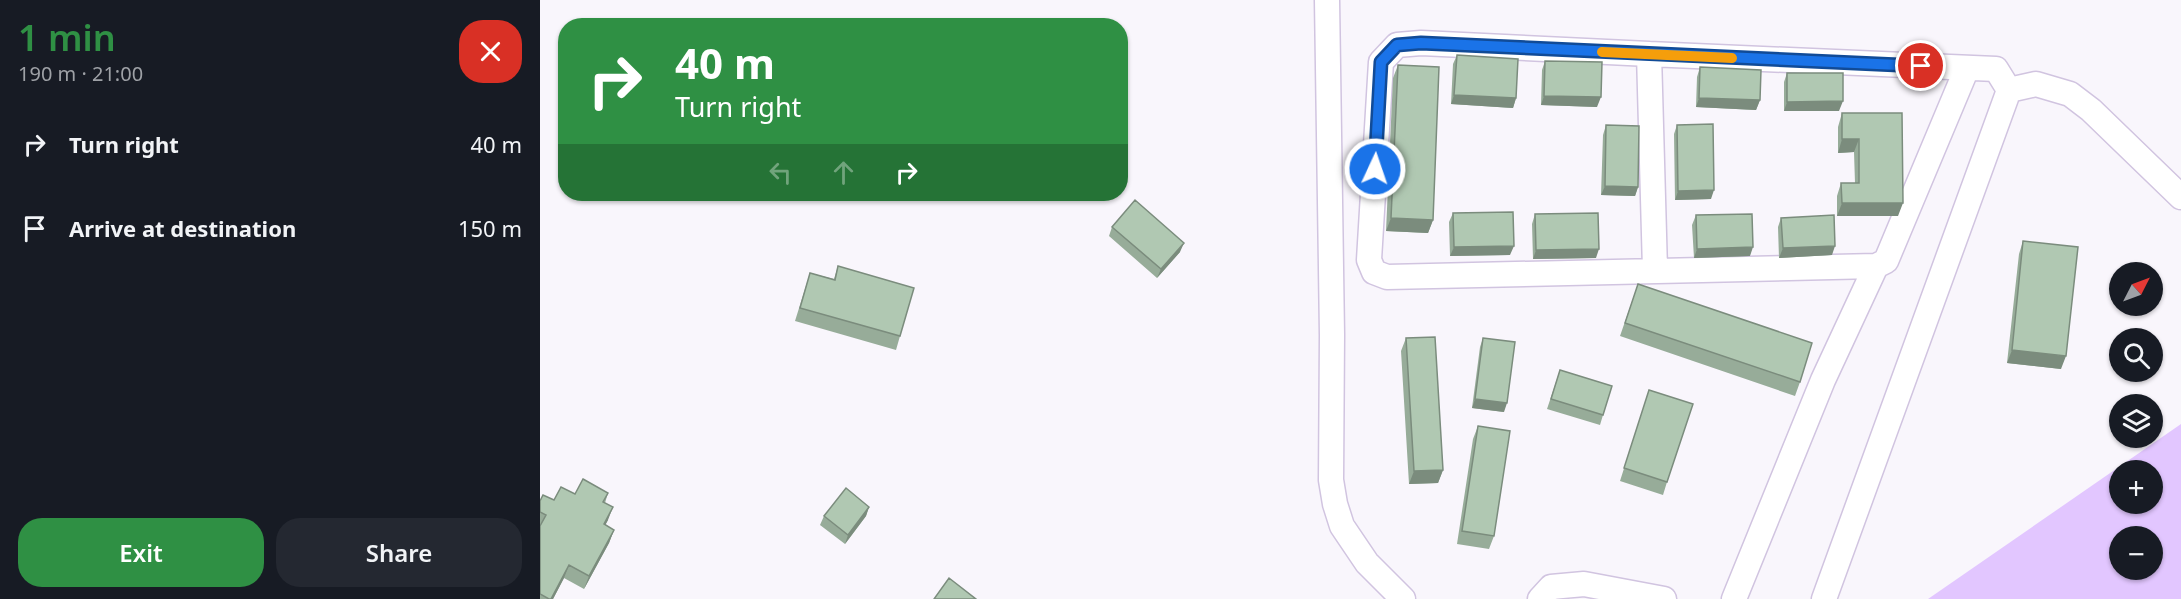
<!DOCTYPE html>
<meta charset="utf-8">
<style>
body{margin:0;font-family:"Noto Sans",sans-serif;background:#242831;color:#f1f3f6;height:100vh;display:flex;flex-direction:column;font-size:22px;white-space:nowrap}
*{box-sizing:border-box;margin:0}
p{font-size:20px;color:#9ea1a6}
.icon{flex:none;width:33px;height:33px;fill:none;stroke:currentColor;stroke-width:2;stroke-linecap:round;stroke-linejoin:round}
.map{position:relative;flex:1;overflow:hidden}
.sheet{display:flex;flex-direction:column;background:#171b24;width:540px}
.sheet>*{flex:none}
.top-card{position:absolute;left:18px;top:18px;width:570px;height:183px;border-radius:24px;box-shadow:0 2px 4px #0004;background:#2f9044;color:#fff;overflow:hidden}
.needle{width:39px;rotate:48deg}
.controls{position:absolute;left:1569px;top:262px;display:grid;gap:12px}
.controls a{display:grid;place-items:center;width:54px;height:54px;border-radius:50%;background:#171b24;box-shadow:0 2px 4px #0004;font-size:30px}
.pin{position:absolute;display:grid;place-items:center;width:51px;height:51px;color:#fff;margin:-26px;border:3px solid #fff;border-radius:50%;box-shadow:0 2px 6px #0007}
.me{position:absolute;width:66px;margin:-33px;rotate:3deg;stroke-linejoin:round;filter:drop-shadow(0 0 4px #0008)}
.turn{display:flex;align-items:center;gap:21px;height:126px;padding:0 18px;font-size:27px}
.turn .icon{width:78px;height:78px;stroke-width:2.5}
.turn b{display:block;font-size:42px;line-height:51px}
.lanes{display:flex;align-items:center;height:57px;padding:0 18px;background:#0003;justify-content:center;gap:30px;direction:ltr}
.lanes .off{opacity:.35}
.round{display:grid;place-items:center;flex:none;width:63px;height:63px;border-radius:24px;background:#242831}
.overview{display:flex;align-items:center;justify-content:space-between;height:102px;padding:0 18px}
h1{font-size:36px;font-weight:600;line-height:45px;color:#2f9044}
.button{display:flex;gap:12px;margin-top:auto;padding:12px 18px}
.button a{flex:1;height:69px;border-radius:24px;background:#2f9044;color:#fff;font-size:24px;font-weight:600;line-height:69px;text-align:center}
.button a+a{background:#242831;color:#f1f3f6}
ul{padding:0;list-style:none}
li{display:flex;align-items:center;gap:18px;height:84px;padding:0 18px}
li div{flex:1}
li b{display:block;font-size:22px}
li em{font-style:normal}
main{display:flex;flex:1;min-height:0}
.map>svg:first-child{display:block}
.green{fill:#e2c6ff;fill-rule:evenodd}
.lines{fill:none;stroke-linecap:round;stroke-linejoin:round}
.minor-casing{stroke:#d1c4e0;stroke-width:27}
.minor{stroke:#fff;stroke-width:24}
.wall{fill:#97ac99}
.shaded-wall{fill:#7b8c7d}
.building{fill:#b0c8b2;stroke:#7b8c7d;stroke-width:1.5}
.route-casing{stroke:#114b97;stroke-width:15}
.route{stroke:#1a73e8;stroke-width:10}
.slow{stroke:#f59e0b;stroke-width:10}
</style>
<main>
<section class="sheet">
<div class="overview"><div><h1>1 min</h1><p>190 m · 21:00</p></div><a class="round" style="background:#d93025;color:#fff"><svg class="icon" aria-label="close" viewBox="0 0 24 24"><path d="M6 6l12 12M18 6L6 18"/></svg></a></div>
<ul>
<li><svg class="icon" aria-label="right" viewBox="0 0 24 24"><path d="M7 20v-9h11M14 6l5 5-5 5"/></svg><div><b>Turn right</b></div><em>40 m</em></li>
<li><svg class="icon" aria-label="arrive" viewBox="0 0 24 24"><path d="M6 21V4h12l-3 4 3 4H6"/></svg><div><b>Arrive at destination</b></div><em>150 m</em></li>
</ul>
<div class="button"><a>Exit</a><a>Share</a></div>
</section>
<div class="map">
<svg width="1641" height="599" viewBox="0 0 1641 599">
<rect width="100%" height="100%" fill="#f9f6fc"/>
<!-- green -->
<path class="green" d="M1641,424V599H1388ZM1580,471H1612V504H1580ZM1580,537H1612V570H1580Z"/>
<g class="lines">
<defs>
<path id="minor" d="M787,0L792,335L791,480L795,504L802,526L827,563L863,599
M1109,54L881,43L857,45L841,62L829,260L834,272L847,277L1336,266L1346,261L1427,68
M1115,270L1109,54L1456,69L1469,90
M1000,599L1011,587L1044,584L1124,599
M1194,599L1283,380L1336,266
M1284,599L1469,90L1496,84L1530,94L1551,110L1641,197"/>
</defs>
<!-- minor casing -->
<use href="#minor" class="minor-casing"/>
<!-- minor -->
<use href="#minor" class="minor"/>
</g>
<!-- wall -->
<path class="wall" d="M917,55L976,98L973,108L911,104L913,64Z
M1005,61L1057,107L1001,105L1002,70Z
M858,65L893,220L888,233L846,231L853,78Z
M1160,67L1220,100L1216,110L1156,107L1157,77Z
M1247,73L1299,111H1244V82Z
M1302,113H1362L1358,216H1297V196L1301,183H1315L1314,152L1298,153V127Z
M1066,125L1098,187L1095,196L1061,195L1063,135Z
M1137,125L1171,199L1135,200L1134,134Z
M913,213L970,255L910,256L909,222Z
M995,214L1056,258L993,259L992,224Z
M1156,215L1210,256L1154,258L1152,225Z
M1241,218L1292,255L1239,258L1238,227Z
M572,227L640,252L617,278L569,236Z
M1483,241L1521,369L1467,363L1479,254Z
M298,266L360,336L356,350L255,321L270,273L294,279Z
M1098,284L1260,382L1255,396L1080,336Z
M866,338L903,470L898,483L869,484L861,351Z
M943,338L964,412L932,408L940,347Z
M1020,370L1063,415L1060,425L1007,409Z
M1109,390L1127,482L1123,495L1080,481Z
M938,426L954,536L949,549L917,544L933,439Z
M68,493L65,503L68,520L65,525L74,530L69,543L44,589L24,578L13,599H0V501L14,500Z
M329,507L326,516L305,544L280,525L284,516Z"/>
<!-- shaded-wall -->
<path class="shaded-wall" d="M914,95L976,98L973,108L911,104Z
M1004,96L1061,97L1057,107L1001,105Z
M1159,98L1220,100L1216,110L1156,107Z
M1303,101L1299,111H1244L1247,102Z
M1302,139H1319L1314,152L1298,153Z
M1065,186L1098,187L1095,196L1061,195Z
M1174,190L1171,199L1135,200L1138,191Z
M1302,203H1363L1358,216H1297Z
M851,218L893,220L888,233L846,231Z
M644,243L640,252L617,278L621,269Z
M974,246L970,255L910,256L914,247Z
M1295,246L1292,255L1239,258L1243,248Z
M1213,247L1210,256L1154,258L1157,249Z
M1059,249L1056,258L993,259L996,250Z
M1472,350L1526,356L1521,369L1467,363Z
M935,399L967,403L964,412L932,408Z
M903,470L898,483L869,484L874,471Z
M73,507L68,520L59,537L64,524Z
M329,507L326,516L305,544L308,535Z
M74,530L69,543L44,589L49,576Z
M29,565L24,578L13,599H11Z"/>
<!-- building -->
<path class="building" d="M917,55L978,59L976,98L914,95Z
M1005,61L1062,62L1061,97L1004,96Z
M858,65L899,67L893,220L851,218Z
M1160,67L1221,70L1220,100L1159,98Z
M1247,73H1303V101L1247,102Z
M1302,113H1362L1363,203H1302L1301,183H1319V139H1302Z
M1173,124L1174,190L1138,191L1137,125Z
M1066,125L1099,126L1098,187L1065,186Z
M595,200L644,243L621,269L572,227Z
M973,212L974,246L914,247L913,213Z
M1058,213L1059,249L996,250L995,214Z
M1212,214L1213,247L1157,249L1156,215Z
M1294,215L1295,246L1243,248L1241,218Z
M1483,241L1538,247L1526,356L1472,350Z
M298,266L374,288L360,336L260,308L270,273L295,280Z
M1098,284L1272,343L1260,382L1085,323Z
M895,337L903,470L874,471L866,338Z
M943,338L975,342L967,403L935,399Z
M1020,370L1072,386L1063,415L1011,399Z
M1109,390L1153,404L1127,482L1084,468Z
M938,426L970,431L954,536L922,531Z
M43,479L68,493L63,502L73,507L64,524L74,530L49,576L29,565L11,599H9L0,594V526L6,515L0,512V501L3,495L14,500L21,487L35,494Z
M306,488L329,507L308,535L284,516Z
M409,578L436,599H394Z"/>
<g class="lines">
<defs>
<path id="route" d="M835,169L841,62L857,45L881,43L1381,66"/>
</defs>
<!-- route casing -->
<use href="#route" class="route-casing"/>
<!-- route -->
<use href="#route" class="route"/>
<!-- slow -->
<path class="slow" d="M1062,52L1192,58"/>
</g>
</svg>
<div class="controls">
<a><svg class="needle" viewBox="-14 -14 28 28"><path d="M0-13l5 13h-10z" fill="#e53935"/><path d="M0 13l5-13h-10z" fill="#9ea1a6"/></svg></a>
<a><svg class="icon" aria-label="search" viewBox="0 0 24 24"><circle cx="10" cy="10" r="6"/><path d="M15 15l6 6"/></svg></a>
<a><svg class="icon" aria-label="layers" viewBox="0 0 24 24"><path d="M12 4l9 5-9 5-9-5zM3 14l9 5 9-5"/></svg></a>
<a>+</a>
<a>−</a>
</div>
<div class="pin" style="left:1381px;top:66px;background:#d93025"><svg class="icon" aria-label="arrive" viewBox="0 0 24 24"><path d="M6 21V4h12l-3 4 3 4H6"/></svg></div>
<svg class="me" style="left:835px;top:169px" viewBox="-20 -20 40 40"><circle r="17" fill="#1a73e8" stroke="#fff" stroke-width="3"/><path d="M0-11L8 9 0 5-8 9z" fill="#fff"/></svg>
<div class="top-card">
<div class="turn"><svg class="icon" aria-label="right" viewBox="0 0 24 24"><path d="M7 20v-9h11M14 6l5 5-5 5"/></svg><div><b>40 m</b>Turn right</div></div>
<div class="lanes"><svg class="icon off" aria-label="left" viewBox="0 0 24 24"><path d="M17 20v-9H6M10 6l-5 5 5 5"/></svg><svg class="icon off" aria-label="ahead" viewBox="0 0 24 24"><path d="M12 20V5M6 11l6-6 6 6"/></svg><svg class="icon" aria-label="right" viewBox="0 0 24 24"><path d="M7 20v-9h11M14 6l5 5-5 5"/></svg></div>
</div>
</div>
</main>
